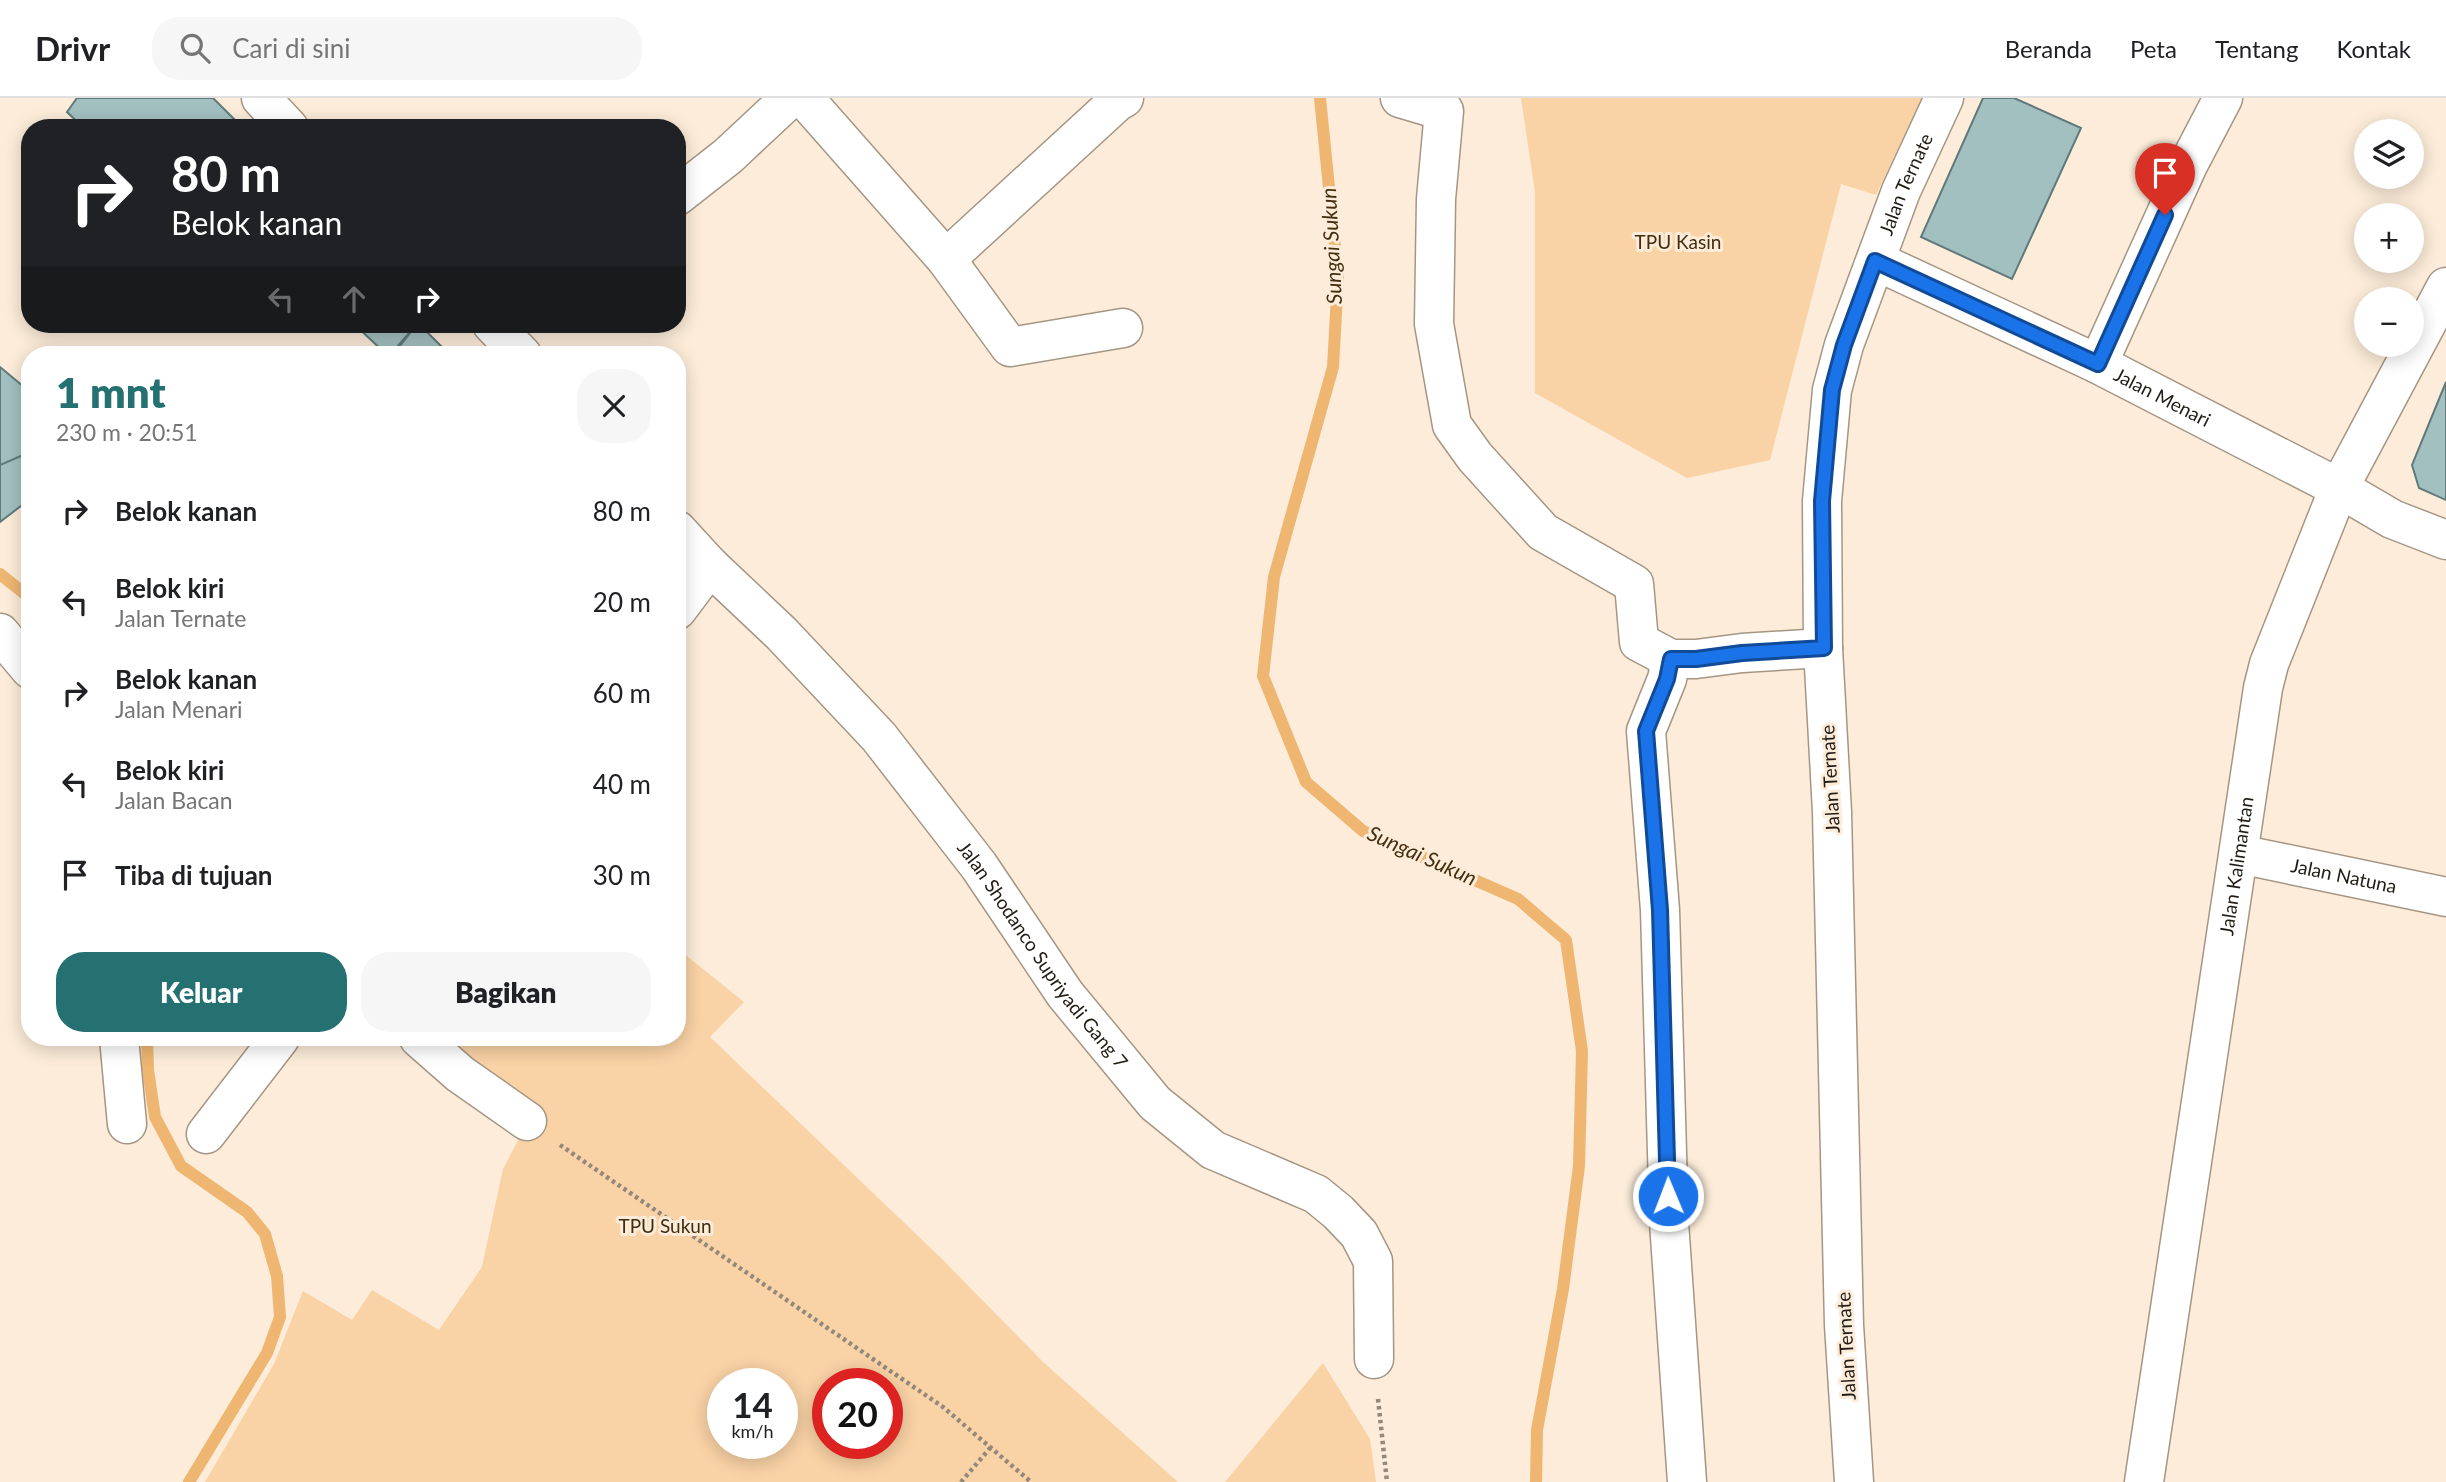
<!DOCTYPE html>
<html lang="id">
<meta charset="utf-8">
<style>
body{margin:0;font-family:Lato,sans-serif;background:#f6f6f6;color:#202124;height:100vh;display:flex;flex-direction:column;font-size:26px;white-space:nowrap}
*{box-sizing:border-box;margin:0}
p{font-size:23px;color:#757577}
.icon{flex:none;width:38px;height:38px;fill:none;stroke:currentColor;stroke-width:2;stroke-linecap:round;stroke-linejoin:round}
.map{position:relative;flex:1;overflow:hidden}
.panel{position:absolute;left:21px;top:248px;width:665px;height:700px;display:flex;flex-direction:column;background:#fff;border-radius:28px;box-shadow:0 4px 18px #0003}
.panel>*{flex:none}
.hud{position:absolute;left:21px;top:21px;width:665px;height:214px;border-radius:28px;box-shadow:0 4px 18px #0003;background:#202124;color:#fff;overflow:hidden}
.tools{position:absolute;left:2354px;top:21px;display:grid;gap:14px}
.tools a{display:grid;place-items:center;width:70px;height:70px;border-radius:50%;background:#fff;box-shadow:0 4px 18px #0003;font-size:35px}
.speed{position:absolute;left:707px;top:1270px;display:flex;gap:14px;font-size:35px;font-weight:700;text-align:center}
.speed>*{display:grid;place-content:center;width:91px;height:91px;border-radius:50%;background:#fff;box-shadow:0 4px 18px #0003;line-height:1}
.speed small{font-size:18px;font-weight:400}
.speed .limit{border:10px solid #d22;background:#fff;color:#111}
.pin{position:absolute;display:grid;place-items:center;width:60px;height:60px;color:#fff;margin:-72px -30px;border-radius:50% 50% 50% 0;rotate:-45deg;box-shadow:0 0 7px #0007}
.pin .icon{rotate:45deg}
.me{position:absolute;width:77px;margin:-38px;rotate:359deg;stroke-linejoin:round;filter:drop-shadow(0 0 5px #0008)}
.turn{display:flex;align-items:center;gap:24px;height:147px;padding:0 35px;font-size:32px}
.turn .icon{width:91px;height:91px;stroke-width:2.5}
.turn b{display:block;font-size:49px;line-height:60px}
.lanes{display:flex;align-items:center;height:66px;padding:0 35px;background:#0003;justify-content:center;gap:35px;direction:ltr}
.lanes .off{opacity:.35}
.round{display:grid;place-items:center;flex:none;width:74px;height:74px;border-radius:28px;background:#f6f6f6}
.summary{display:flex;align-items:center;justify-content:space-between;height:119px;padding:0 35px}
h1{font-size:42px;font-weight:800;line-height:52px;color:#257071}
.button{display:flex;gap:14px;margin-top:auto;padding:14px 35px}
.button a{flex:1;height:80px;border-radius:28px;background:#257071;color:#fff;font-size:28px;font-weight:800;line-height:80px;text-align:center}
.button a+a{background:#f6f6f6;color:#202124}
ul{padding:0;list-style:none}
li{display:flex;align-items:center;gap:21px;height:91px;padding:0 35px}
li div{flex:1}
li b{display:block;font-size:26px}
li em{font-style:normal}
header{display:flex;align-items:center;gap:42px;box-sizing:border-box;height:98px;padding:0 35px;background:#fff;border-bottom:2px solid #e0e0e0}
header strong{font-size:33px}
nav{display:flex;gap:38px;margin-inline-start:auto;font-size:24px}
.search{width:490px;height:63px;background:#f6f6f6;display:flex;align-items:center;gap:18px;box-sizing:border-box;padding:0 24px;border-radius:28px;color:#757577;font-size:26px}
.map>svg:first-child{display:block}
.green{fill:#f9d2a5;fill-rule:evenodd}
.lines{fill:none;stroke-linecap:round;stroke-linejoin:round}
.stream{stroke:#eeb671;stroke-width:12}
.building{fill:#a3c0c0;stroke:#607a7b;stroke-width:2}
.minor-casing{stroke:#a59684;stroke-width:41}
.path{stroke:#93887b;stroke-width:4.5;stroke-dasharray:3.5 3.5;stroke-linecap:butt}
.minor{stroke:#fff;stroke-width:38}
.route-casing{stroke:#114b97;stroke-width:18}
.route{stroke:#1a73e8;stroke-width:12}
.labels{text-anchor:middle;stroke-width:6;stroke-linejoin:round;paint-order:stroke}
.street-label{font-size:19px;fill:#221c15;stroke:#fcecd9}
.park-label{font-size:19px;fill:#442d0f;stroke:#fcecd9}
.water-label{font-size:21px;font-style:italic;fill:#452f10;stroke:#fcecd9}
</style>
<header>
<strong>Drivr</strong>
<div class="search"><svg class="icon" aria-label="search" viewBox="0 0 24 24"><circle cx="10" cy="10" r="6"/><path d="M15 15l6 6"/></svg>Cari di sini</div>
<nav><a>Beranda</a><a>Peta</a><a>Tentang</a><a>Kontak</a></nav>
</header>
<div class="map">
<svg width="2446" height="1384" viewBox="0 0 2446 1384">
<rect width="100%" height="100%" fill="#fcecd9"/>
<!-- green -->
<path class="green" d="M1521,0H1922L1876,97L1841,86L1770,362L1687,380L1535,295V94Z
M677,850L744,904L710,939L941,1160L1043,1264L1178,1384H205L274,1266L303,1193L352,1222L372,1192L439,1232L482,1169L503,1071L532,1016L438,940H677ZM723,1286H782V1346H723ZM828,1286H887V1346H828Z
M1323,1265L1370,1341L1376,1384H1225Z"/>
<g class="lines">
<!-- stream -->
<path class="stream" d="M1320,0L1338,179L1333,269L1274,479L1263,578L1306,684L1363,733L1518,801L1566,842L1582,953L1579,1068L1563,1191L1537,1332L1536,1384
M0,476L30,500
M147,940L148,972L155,1019L181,1068L247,1114L265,1136L277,1178L280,1219L267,1255L189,1384"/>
</g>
<!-- building -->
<path class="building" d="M77,0H213L238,25L232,30H84L67,14Z
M1983,0H2014L2081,30L2012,181L1921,139Z
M354,226H417L390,257H387Z
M417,226H419L450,257H393Z
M0,269L30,294V354L0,367Z
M2446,284V402L2419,390L2412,367Z
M30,354V401L0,424V367Z"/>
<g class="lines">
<defs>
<g id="minor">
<path d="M261,0L289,30"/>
<path d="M804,0L946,161L1010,249L1123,230"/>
<path d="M1400,0L1444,13L1436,101L1434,226L1452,327L1475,359L1543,434L1634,486L1639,544L1671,561H1696L1742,555L1823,550"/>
<path d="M677,98L728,58L790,0"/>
<path d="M946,161L1117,4L1124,0"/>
<path id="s1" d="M1876,163L2098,266L2339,390L2392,421L2446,442"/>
<path d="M492,226L522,257"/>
<path d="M2098,266L2188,67L2223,0"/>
<path id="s2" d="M677,432L710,468L781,535L879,639L979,768L1065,896L1155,1005L1213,1052L1316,1096L1338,1114L1359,1136L1373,1163L1374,1261"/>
<path d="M677,512L710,468"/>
<path d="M0,535L30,571"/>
<path d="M1671,561L1667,581L1646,633L1660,812L1669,1124L1687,1384"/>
<path id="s3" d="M2239,756L2446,799"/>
<path d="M119,940L127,1026"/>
<path d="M419,940L460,976L527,1023"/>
<path d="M206,1036L280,940"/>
<path id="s4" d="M1854,1384L1844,1227L1832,714L1823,550L1822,403L1832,292L1844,247L1901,93L1944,0"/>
<path id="s5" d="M2144,1384L2263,590L2269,566L2339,390L2446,189"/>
</g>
</defs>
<!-- minor casing -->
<use href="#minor" class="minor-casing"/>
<!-- path -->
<path class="path" d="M560,1047L943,1309L1031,1384
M1378,1301L1387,1384
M961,1384L991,1349"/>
<!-- minor -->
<use href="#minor" class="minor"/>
</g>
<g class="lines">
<defs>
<path id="route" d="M1668,1098L1660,812L1646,633L1667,581L1671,561H1696L1742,555L1824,550L1822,403L1832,292L1844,247L1875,163L2098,266L2165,117"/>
</defs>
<!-- route casing -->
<use href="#route" class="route-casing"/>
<!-- route -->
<use href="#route" class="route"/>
</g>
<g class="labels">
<!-- street labels -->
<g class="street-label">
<text dy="7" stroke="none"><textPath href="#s4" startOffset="1312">Jalan Ternate</textPath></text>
<text dy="7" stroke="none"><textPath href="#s1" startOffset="317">Jalan Menari</textPath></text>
<text transform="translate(1830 681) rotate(-93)" y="7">Jalan Ternate</text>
<text dy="7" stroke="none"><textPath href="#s5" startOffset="623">Jalan Kalimantan</textPath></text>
<text dy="7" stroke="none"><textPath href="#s3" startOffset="107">Jalan Natuna</textPath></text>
<text dy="7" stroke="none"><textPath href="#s2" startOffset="562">Jalan Shodanco Supriyadi Gang 7</textPath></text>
<text transform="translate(1846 1248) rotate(-93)" y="7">Jalan Ternate</text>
</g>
<!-- park labels -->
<g class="park-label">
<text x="1678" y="151">TPU Kasin</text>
<text x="665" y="1135">TPU Sukun</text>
</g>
<!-- water labels -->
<g class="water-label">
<text transform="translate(1332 148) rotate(-93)" y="7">Sungai Sukun</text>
<text transform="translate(1422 758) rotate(24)" y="7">Sungai Sukun</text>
</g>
</g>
</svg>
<div class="tools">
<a><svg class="icon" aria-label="layers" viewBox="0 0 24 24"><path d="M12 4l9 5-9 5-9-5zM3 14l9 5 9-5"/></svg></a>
<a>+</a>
<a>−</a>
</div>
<div class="speed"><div>14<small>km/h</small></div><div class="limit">20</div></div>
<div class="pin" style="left:2165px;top:117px;background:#d93025"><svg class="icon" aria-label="arrive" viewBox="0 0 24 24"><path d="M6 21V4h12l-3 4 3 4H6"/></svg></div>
<svg class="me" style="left:1668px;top:1098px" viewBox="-20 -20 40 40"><circle r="17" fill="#1a73e8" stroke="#fff" stroke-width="3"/><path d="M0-11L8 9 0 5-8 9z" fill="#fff"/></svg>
<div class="hud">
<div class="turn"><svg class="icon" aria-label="right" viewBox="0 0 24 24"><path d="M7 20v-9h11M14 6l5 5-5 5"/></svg><div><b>80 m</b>Belok kanan</div></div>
<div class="lanes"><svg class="icon off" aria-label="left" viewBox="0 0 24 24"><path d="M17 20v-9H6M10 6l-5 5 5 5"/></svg><svg class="icon off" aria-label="ahead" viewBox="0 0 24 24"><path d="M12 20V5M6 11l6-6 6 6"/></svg><svg class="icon" aria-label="right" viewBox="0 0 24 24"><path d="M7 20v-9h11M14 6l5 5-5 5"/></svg></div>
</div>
<section class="panel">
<div class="summary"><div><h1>1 mnt</h1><p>230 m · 20:51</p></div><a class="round"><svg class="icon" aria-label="close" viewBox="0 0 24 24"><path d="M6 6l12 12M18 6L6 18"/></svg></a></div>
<ul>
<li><svg class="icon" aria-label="right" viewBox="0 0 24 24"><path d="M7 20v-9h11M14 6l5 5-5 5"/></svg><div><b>Belok kanan</b></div><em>80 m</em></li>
<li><svg class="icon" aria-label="left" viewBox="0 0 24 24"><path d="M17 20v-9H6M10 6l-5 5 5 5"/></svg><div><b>Belok kiri</b><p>Jalan Ternate</p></div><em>20 m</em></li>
<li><svg class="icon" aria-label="right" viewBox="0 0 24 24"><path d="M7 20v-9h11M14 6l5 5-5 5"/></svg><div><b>Belok kanan</b><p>Jalan Menari</p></div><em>60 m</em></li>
<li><svg class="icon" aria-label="left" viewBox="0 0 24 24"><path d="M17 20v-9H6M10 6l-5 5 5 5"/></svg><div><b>Belok kiri</b><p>Jalan Bacan</p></div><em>40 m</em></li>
<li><svg class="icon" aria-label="arrive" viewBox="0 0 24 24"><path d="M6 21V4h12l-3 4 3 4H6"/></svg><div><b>Tiba di tujuan</b></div><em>30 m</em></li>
</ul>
<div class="button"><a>Keluar</a><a>Bagikan</a></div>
</section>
</div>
